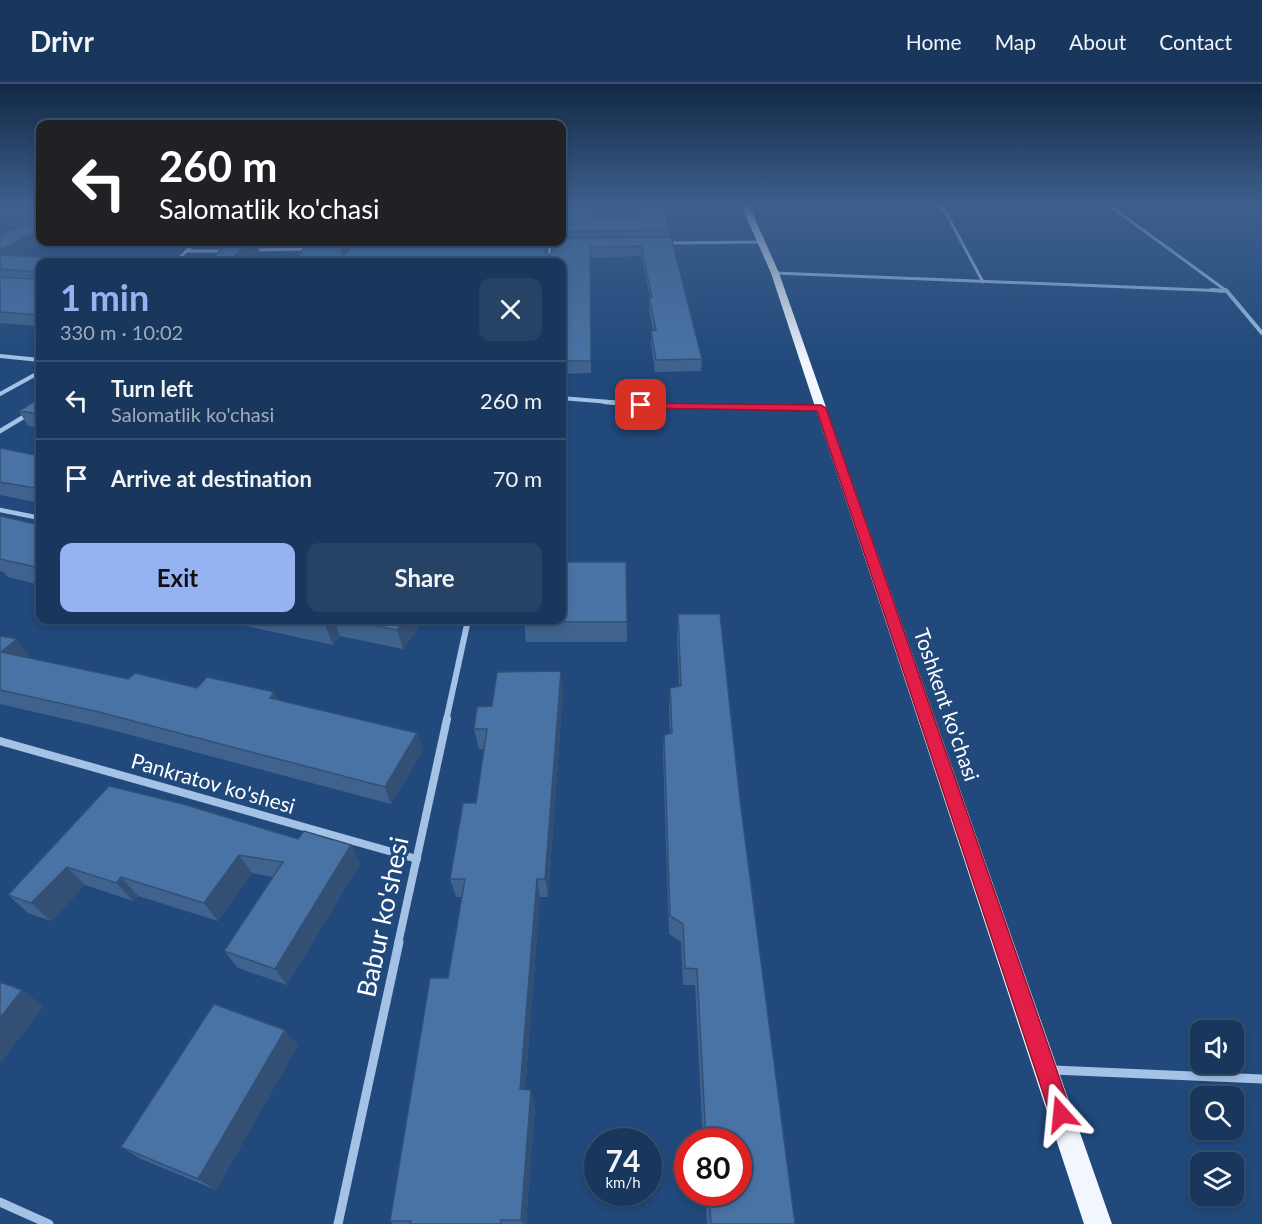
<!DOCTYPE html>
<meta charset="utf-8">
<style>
body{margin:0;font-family:Lato,sans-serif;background:#264265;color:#f1f3f6;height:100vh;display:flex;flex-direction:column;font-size:22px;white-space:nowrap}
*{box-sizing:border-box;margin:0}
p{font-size:20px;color:#9facbb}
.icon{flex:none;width:33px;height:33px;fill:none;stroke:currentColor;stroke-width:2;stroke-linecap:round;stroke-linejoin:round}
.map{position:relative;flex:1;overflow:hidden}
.details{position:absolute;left:36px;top:174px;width:530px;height:366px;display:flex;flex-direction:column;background:#19375c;border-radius:12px;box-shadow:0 3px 9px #0003,0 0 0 2px #375172}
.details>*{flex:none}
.top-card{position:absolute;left:36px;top:36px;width:530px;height:126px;border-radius:12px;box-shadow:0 3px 9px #0003,0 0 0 2px #375172;background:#202124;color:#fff;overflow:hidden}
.fabs{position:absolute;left:1190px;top:936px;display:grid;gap:12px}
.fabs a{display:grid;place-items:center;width:54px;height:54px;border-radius:12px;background:#19375c;box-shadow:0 3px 9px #0003,0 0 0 2px #375172;font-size:30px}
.speed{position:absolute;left:584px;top:1044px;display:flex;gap:12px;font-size:30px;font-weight:700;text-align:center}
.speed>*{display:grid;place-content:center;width:78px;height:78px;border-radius:50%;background:#19375c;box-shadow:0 3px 9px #0003,0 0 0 2px #375172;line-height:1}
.speed small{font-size:15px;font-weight:400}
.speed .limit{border:9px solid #d22;background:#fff;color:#111}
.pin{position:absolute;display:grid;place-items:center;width:51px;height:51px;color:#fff;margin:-26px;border-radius:12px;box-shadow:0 3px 9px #0006}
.me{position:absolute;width:66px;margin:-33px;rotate:342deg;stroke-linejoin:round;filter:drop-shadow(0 0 4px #0008)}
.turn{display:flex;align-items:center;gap:21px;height:126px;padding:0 24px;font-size:27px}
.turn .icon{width:78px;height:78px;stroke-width:2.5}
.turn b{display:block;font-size:42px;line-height:51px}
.round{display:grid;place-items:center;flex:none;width:63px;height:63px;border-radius:12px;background:#264265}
.overview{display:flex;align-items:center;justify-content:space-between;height:102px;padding:0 24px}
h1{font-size:36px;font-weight:700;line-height:45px;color:#95b2f1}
.primary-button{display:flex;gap:12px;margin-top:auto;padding:12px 24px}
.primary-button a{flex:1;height:69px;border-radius:12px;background:#95b2f1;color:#111;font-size:24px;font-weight:700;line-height:69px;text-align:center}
.primary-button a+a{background:#264265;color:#f1f3f6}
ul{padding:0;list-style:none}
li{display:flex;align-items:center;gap:18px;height:78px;padding:0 24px;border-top:2px solid #375172}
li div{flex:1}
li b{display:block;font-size:22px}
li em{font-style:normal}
header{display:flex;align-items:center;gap:36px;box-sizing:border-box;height:84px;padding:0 30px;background:#19375c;border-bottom:2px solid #375172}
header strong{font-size:28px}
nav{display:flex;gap:33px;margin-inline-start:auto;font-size:21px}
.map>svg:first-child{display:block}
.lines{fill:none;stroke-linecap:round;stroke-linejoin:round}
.minor-far5{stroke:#a3c2e6;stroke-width:3}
.minor-far4{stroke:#a3c2e6;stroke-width:4}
.minor-far3{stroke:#a3c2e6;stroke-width:4.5}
.minor-far2{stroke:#a3c2e6;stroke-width:6}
.minor-far1{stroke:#a3c2e6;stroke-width:8}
.minor{stroke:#a3c2e6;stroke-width:9}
.trunk{fill:#f2f6fe;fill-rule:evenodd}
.wall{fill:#3f638e;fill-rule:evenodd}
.shaded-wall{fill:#335074}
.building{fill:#4973a5;stroke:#335074;stroke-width:1.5}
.route{fill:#e11d48;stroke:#92132f;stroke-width:1.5}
.labels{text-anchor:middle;stroke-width:6;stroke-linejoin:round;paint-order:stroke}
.street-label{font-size:21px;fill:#fff;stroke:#21497b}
.near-street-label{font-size:26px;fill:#fff;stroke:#21497b}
</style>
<header>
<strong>Drivr</strong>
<nav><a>Home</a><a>Map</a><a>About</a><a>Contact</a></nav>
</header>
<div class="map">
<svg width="1262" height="1140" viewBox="0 0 1262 1140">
<rect width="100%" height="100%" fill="#21497b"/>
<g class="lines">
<!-- minor-far5 -->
<path class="minor-far5" d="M935,119L945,127L983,198
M1106,119L1228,208
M667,159L763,158
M538,161L560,160
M253,166L311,165
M186,167H227
M175,178L196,158
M549,178L550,158
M775,189L1227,207"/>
<!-- minor-far4 -->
<path class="minor-far4" d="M1211,206L1227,207
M1226,206L1262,249
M0,272L40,276
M0,310L40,288
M561,314L622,319"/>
<!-- minor-far3 -->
<path class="minor-far3" d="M605,318L641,321L821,324
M0,347L40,323
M0,426L40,434"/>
<!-- minor-far2 -->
<path class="minor-far2" d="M446,637L468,536"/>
<!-- minor-far1 -->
<path class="minor-far1" d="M0,657L417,775
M398,860L447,635"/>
<!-- minor -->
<path class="minor" d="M1053,986L1262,995
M0,1118L49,1140
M338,1140L399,858"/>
<!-- trunk -->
<path class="trunk" d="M740,119H748L779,189L1112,1140H1084L771,189Z"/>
</g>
<!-- wall -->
<path class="wall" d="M0,119H40V158H42L14,172L96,176L97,178H40V242L0,239ZM8,143H18L10,147Z
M561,119L594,133H638L636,119H662L669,146V153L702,275L701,287L655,288L651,259V247L653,246L649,224L650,213L641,172L591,174V289L562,290L561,178H295L314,158H546H545L546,169L549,171L561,158ZM346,161H352L347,167Z
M234,158H270L266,162H257L260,170L248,171L241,178H209L235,160Z
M40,314V344L28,342L19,327Z
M0,364L40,372V419L0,411Z
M0,432L40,441V501L8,493L4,488L0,487Z
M626,478L627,558H526L524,538Z
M678,530L740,716L795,1140H707L705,1108H738V1058H703L695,901H683L681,858L669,850L663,670L664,651L670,649L669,624L670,604L679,602L677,550Z
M218,536H422L423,538L403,565L340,552L333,561Z
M0,552L30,573L29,574L128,595L197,604L274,608L278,616L417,649L423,667L391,720L108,645L0,620Z
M563,607L548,813H540L525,1005L535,1020L526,1140H393L390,1137L448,894L462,813H456L450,795L476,719L484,665H479L474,645L492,622Z
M109,702L298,755L351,761L360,780L287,901L238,884L224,867L273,793L252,789L218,837L138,812L133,817L85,801L51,837L28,829L8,811Z
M298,961L216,1106L141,1075L121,1063Z"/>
<!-- shaded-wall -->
<path class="shaded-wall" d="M7,140L12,150L0,155V143Z
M40,146V158H42L0,179V166Z
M265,158H270L266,162Z
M345,158L347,168L342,177L340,167Z
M257,160L260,170L248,171L241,178H230L244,161Z
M331,536H334L340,552L333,561L325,541Z
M405,536H422L423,538L403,565L397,546Z
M17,555L30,573L15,586L1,568Z
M561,587L563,607L548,813L545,795Z
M274,608L283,626L270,614Z
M417,649L423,667L391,720L385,703Z
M351,761L360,780L287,901L275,885Z
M239,771L252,789L218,837L204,819Z
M67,783L85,801L51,837L31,819Z
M121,793L138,812L133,817L116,799Z
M537,795L540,813L524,1019L520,1005Z
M22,906L44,922L0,980V934Z
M285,946L298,961L216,1106L198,1095Z
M531,1006L535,1020L526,1140H523L521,1136Z"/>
<!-- building -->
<path class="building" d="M0,119H40V146L0,166V151L23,141L36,142L39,140L37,135L0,133Z
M561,119H594V133H640L637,119H662L669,146L561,148Z
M0,139L7,140L0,143Z
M671,153L702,275L656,276L651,247L656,246L649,213H652L641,162L590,163L591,277H561L563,260H561V178H295L308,158H345L340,167L344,171L354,158H545V168L549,171L552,168L553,158H561V154Z
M226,160H257L244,161L230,178H209Z
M0,171L96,176L91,178H40V231L0,228V193L34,195L38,192L35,188L0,185Z
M40,314V330L19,327Z
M0,364L40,372V405L0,398Z
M0,432L40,441V484L0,475Z
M561,478H626L627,538H524V536H561Z
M678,530H720L740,716L795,1140H711L709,1108H738V1058H706L697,885L685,884L683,840L670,832L664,651L672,649L670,604L681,602Z
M298,536H331L325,541Z
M346,536H405L397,546Z
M0,552L17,555L1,568L128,595L135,589L197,604L207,593L274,608L270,614L417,649L385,703L95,627L0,606Z
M561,587L545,795H537L520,1005L531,1006L521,1136H501V1140H410L411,1137H390L430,894H448L465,795H450L463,719H476L487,645H474L477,623L492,622L497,588Z
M109,702L183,720L298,755L304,747L351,761L275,885L224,867L283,778L239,771L204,819L121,793L116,799L67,783L31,819L8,811Z
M0,898L22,906L0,934Z
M214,920L285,946L198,1095L121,1063Z"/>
<!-- sky -->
<linearGradient id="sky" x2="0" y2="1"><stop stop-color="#122844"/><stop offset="0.43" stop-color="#3d5f8d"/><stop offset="1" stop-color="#3d5f8d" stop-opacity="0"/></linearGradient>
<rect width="1262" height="278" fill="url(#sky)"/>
<!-- route -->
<path class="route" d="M637,319L821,321L826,324L1072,1030L1069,1038L1061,1041L1053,1038L1050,1030L817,327L641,324L637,323Z"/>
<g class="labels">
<!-- street labels -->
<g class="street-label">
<text transform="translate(946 621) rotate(71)" y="7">Toshkent ko'chasi</text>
<text transform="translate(213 700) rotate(16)" y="7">Pankratov ko'shesi</text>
</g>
<!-- near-street labels -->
<g class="near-street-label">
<text transform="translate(383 833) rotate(-78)" y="9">Babur ko'shesi</text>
</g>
</g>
</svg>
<div class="fabs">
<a><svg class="icon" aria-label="sound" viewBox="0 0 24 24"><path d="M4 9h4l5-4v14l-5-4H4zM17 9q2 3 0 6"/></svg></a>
<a><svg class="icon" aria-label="search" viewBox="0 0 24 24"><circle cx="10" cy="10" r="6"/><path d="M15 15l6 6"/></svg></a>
<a><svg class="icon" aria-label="layers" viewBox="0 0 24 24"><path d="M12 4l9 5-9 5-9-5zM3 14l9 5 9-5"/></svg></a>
</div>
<div class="speed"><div>74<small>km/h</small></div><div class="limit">80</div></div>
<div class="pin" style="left:641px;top:321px;background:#d93025"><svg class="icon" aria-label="arrive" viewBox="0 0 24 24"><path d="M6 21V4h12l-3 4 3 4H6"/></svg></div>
<svg class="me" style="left:1061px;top:1030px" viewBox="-20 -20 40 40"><path d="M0-17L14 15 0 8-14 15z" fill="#e11d48" stroke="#fff" stroke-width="4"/></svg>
<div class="top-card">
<div class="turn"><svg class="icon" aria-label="left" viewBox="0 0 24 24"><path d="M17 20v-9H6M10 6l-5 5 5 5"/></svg><div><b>260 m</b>Salomatlik ko'chasi</div></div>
</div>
<section class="details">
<div class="overview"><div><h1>1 min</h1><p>330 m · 10:02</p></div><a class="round"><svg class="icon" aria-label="close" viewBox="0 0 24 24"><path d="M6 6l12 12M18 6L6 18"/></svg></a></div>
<ul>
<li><svg class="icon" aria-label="left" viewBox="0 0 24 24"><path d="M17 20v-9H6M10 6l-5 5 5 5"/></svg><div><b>Turn left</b><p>Salomatlik ko'chasi</p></div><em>260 m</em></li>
<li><svg class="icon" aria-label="arrive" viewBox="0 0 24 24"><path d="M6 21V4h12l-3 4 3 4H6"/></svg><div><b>Arrive at destination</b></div><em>70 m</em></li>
</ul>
<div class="primary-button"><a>Exit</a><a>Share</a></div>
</section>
</div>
